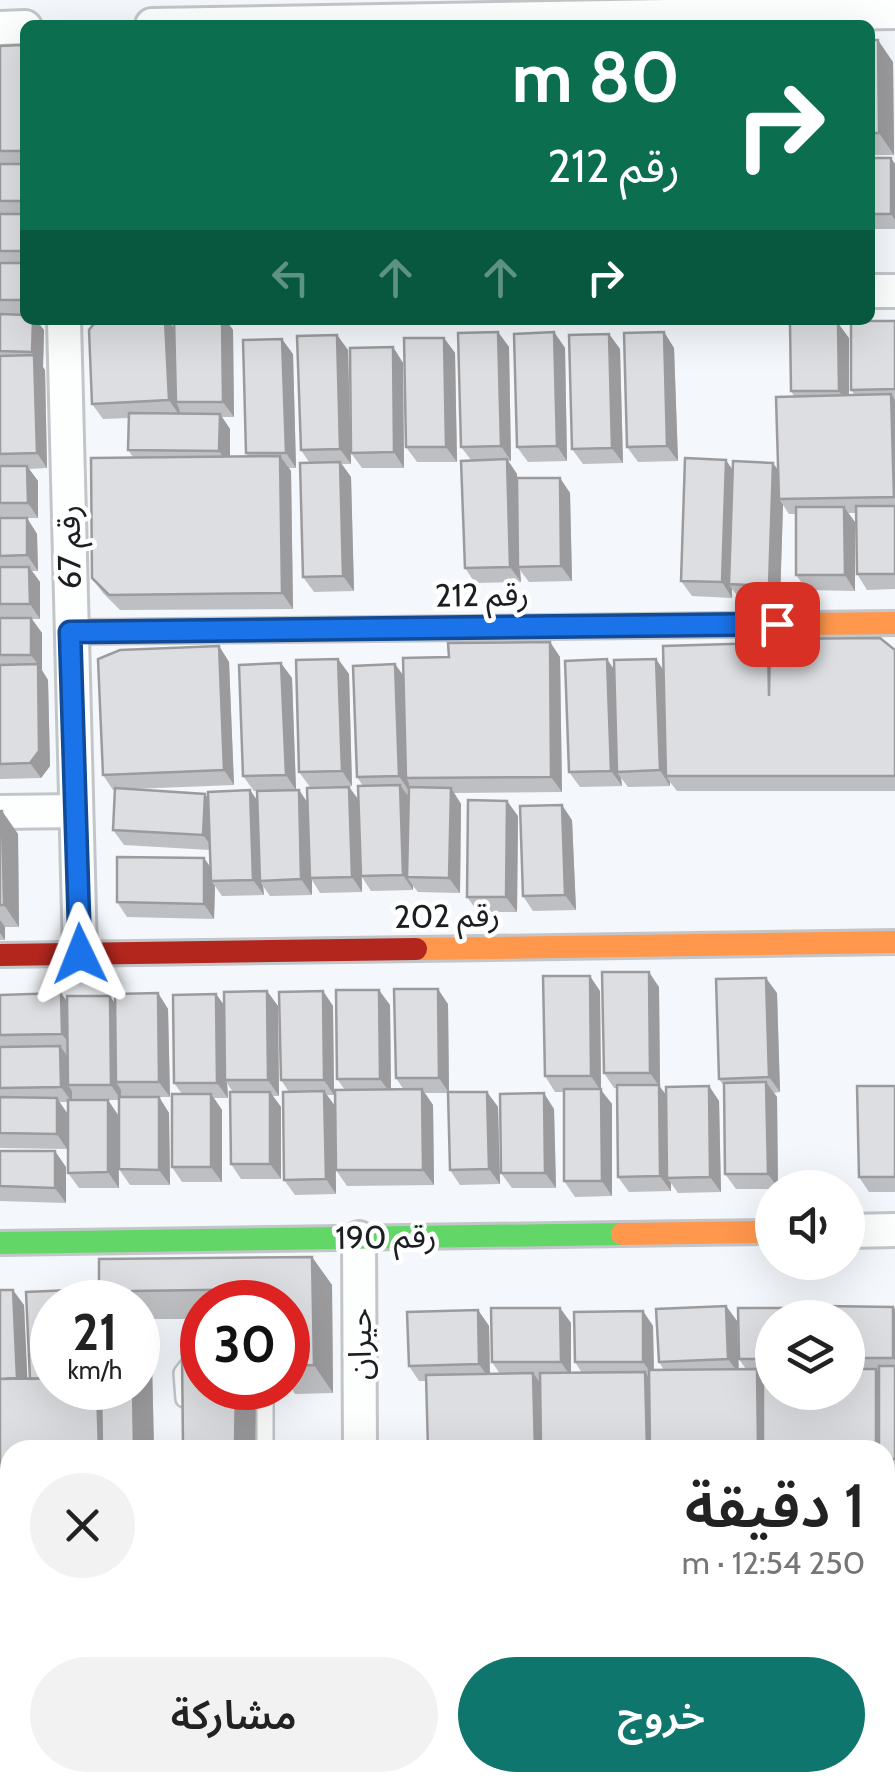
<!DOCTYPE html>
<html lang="ar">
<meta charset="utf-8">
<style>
body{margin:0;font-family:Cabin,"Noto Sans Arabic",sans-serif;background:#f2f2f2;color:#222;direction:rtl;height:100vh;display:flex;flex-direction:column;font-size:38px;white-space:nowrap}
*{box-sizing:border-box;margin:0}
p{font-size:32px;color:#767676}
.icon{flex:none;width:55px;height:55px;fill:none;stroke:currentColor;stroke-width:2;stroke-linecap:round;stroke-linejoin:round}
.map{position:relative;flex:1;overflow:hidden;direction:ltr}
.panel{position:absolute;left:0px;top:1440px;width:895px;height:352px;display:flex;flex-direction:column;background:#fff;border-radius:30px 30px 0 0;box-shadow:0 10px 40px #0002;direction:rtl}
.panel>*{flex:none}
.top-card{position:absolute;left:20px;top:20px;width:855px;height:305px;border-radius:15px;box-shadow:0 10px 40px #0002;direction:rtl;background:#0b6e4f;color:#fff;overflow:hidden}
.fabs{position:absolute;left:755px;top:1170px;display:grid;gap:20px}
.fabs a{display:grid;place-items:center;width:110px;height:110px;border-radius:50%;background:#fff;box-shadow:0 10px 40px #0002;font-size:50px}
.speed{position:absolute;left:30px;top:1280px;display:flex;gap:20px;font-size:50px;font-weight:700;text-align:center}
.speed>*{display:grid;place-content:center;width:130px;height:130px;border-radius:50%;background:#fff;box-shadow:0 10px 40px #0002;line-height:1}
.speed small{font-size:25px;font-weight:400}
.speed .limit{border:15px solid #d22;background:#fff;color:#111}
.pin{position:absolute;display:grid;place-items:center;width:85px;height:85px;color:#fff;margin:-42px;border-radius:20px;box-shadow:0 5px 15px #0006}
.me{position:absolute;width:110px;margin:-55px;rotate:358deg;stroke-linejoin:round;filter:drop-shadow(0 0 8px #0008)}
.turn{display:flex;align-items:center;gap:35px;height:210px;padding:0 30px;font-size:45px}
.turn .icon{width:130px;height:130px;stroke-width:2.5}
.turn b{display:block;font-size:70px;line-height:85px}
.lanes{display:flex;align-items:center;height:95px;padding:0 30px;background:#0003;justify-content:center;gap:50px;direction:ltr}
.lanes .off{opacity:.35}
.round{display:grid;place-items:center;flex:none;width:105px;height:105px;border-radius:52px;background:#f2f2f2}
.headline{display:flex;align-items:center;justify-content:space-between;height:170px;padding:0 30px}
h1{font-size:60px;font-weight:600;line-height:75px}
.cta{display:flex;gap:20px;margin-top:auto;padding:20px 30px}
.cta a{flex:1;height:115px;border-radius:60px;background:#0f766e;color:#fff;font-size:40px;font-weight:600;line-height:115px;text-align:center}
.cta a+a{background:#f2f2f2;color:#222}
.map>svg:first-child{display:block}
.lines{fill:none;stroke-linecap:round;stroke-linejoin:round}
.lane-casing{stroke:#c3c6c9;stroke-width:20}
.street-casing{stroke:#c3c6c9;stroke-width:38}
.fast-casing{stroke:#c3c6c9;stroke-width:28}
.slow-casing{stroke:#c3c6c9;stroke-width:28}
.jam-casing{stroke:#c3c6c9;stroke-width:28}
.lane{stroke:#fdfefe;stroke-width:15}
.street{stroke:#fdfefe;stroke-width:32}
.fast{stroke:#63d668;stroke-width:22}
.slow{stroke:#ff974d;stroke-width:22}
.jam{stroke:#b3261e;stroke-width:22}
.wall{fill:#bebfc2;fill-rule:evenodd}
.shaded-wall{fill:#9b9b9e}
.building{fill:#dddee1;stroke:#9b9b9e;stroke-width:2.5}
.route-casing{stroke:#114b97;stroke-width:25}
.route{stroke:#1a73e8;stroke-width:18}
.labels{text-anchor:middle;stroke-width:9;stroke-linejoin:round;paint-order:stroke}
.street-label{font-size:32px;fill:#1c1f22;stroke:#fff}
</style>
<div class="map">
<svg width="895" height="1791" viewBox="0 0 895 1791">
<rect width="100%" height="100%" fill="#f4f7fb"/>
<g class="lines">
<defs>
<path id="lane" d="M265,1388V1450
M184,1399L182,1373L197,1354L202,1353"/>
<path id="street" d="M152,25L895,12
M0,28L25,27
M870,291H895
M64,320L80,954
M0,812L76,811
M848,1231L895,1230
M359,1238L360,1450
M468,1791V1782"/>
<path id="fast" d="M71,632L470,628
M0,1243L622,1234
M885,1556L895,1555
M0,1571L10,1570"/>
<path id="slow" d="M470,628L895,623
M416,949L895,942
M622,1234L772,1232"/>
<path id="jam" d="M0,955L416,949
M885,1614H895
M0,1623H10"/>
</defs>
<!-- lane casing -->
<use href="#lane" class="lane-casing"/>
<!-- street casing -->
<use href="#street" class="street-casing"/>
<!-- fast casing -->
<use href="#fast" class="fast-casing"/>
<!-- slow casing -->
<use href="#slow" class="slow-casing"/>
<!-- jam casing -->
<use href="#jam" class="jam-casing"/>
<!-- lane -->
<use href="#lane" class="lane"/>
<!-- street -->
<use href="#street" class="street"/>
<!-- fast -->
<use href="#fast" class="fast"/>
<!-- slow -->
<use href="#slow" class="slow"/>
<!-- jam -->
<use href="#jam" class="jam"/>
</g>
<!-- wall -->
<path class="wall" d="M870,40L893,62L894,155H870Z
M0,46L25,50V320H36L44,330L43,367L45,370L47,468L29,469L38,481V518H0Z
M870,158L895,164V229H870Z
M97,320H168L174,328V320H226L233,330L234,417H222L230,429V456H248L246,453L293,354L296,468H289L291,471L293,609L120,610L103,593L92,578L133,457L128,450L129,418L103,419L92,404Z
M895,321V589L867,590L857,574L856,513H848L855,522V591L807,590L796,575V514H789L783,505L780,601L740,599L732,589V598L692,596L681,581L733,470L778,469L794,396L791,391L849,338V395H855L851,390Z
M498,332L509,347L511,461H508L517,474V478H560L570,493L572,581L529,582L520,570L521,582L475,583L465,568L471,460L461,447Z
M554,332L565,348L567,461L528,462L517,447Z
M664,332L674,348L678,461L638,462L627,447Z
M609,334L620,349L623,463L583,464L572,449Z
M337,335L348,350L351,464H342L351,477L354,591L314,592L303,577L309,462L301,450Z
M444,338L455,353L457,462H417L406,447Z
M393,347L403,363L404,468H362L351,453Z
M0,518H27L37,534L38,571H32L40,582V619H32L42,633V670L48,680L50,766L41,778L0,779Z
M550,642L560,657L562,792L454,793L461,804L460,893L418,892L413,886V890L371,891L362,877V892L320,893L312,880V895L270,896L263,886L264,895L222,896L215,886L214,919L127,917L117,902L204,858L211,868L210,850L124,845L113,830L115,790H113L103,775L219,646L229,662L234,785L132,789L209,798L250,790L257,800V791H254L243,776L292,678L296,790H299L308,803L349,787L359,800L363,786L357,777L404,676L449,657Z
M770,646L895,650V791H677L670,782V786L628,787L621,778L622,786L580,787L569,772L614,669L656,659L663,670Z
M338,659L349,674L352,786L310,787L299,772Z
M0,811H2L18,834L19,927H5V940H0Z
M518,816L517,912H478L467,897Z
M572,820L576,910L533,911L523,896Z
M659,987L660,1087L666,1095L709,1086L719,1101L721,1192L678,1193L671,1183V1191L629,1192L618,1177L617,1088H614L604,1073Z
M267,991L278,1006L279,1096H273L281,1107V1179H241L231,1164L233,1092L227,1083L228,1098H214L222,1110V1182H182L172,1167L182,1094L174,1083L216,994L224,1006Z
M323,991L333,1006L334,1095H327L335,1106L336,1194L295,1195L284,1180L289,1092L281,1080Z
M600,991L601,1090L612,1104V1196L575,1197L564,1181V1092H555L545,1076Z
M61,993L67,1001L115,1004L158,993L168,1009L170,1097H159L169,1113L170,1185H130L119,1169V1100H108L118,1115L119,1188H79L68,1173V1102H59L67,1113V1149L0,1148V995Z
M777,993L780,1092L774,1093L777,1097L778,1188H772V1189H736L725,1174L724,1086L719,1079Z
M448,1004L449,1092H487L498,1107L500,1184L460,1185L450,1170L448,1093H425L433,1105L434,1185L347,1186L336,1170L345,1090L337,1079L390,1005L391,1090H404L396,1078Z
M895,1086V1192H869L859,1177Z
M554,1109L556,1188H512L501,1173Z
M0,1151L66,1167V1203L0,1201Z
M312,1257L332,1285L333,1393L295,1394L288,1383V1302H202V1319H151L154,1450H10V1503H0V1290L24,1305L27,1379H30L99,1298ZM138,1302V1388H52Z
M726,1306L737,1321L738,1370L746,1369L739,1359L738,1308H807L814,1318H772V1392H848V1318H822V1306L893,1307L895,1309V1488H885V1450H428L426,1381H419L409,1366L407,1312L478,1310L489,1326L490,1374H500L492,1362L491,1308H560L571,1323V1373H582L575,1362L574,1312L643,1311L653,1326L654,1370H664L659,1362L656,1309Z
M202,1388H256L255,1450H187L183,1445Z
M0,1659L10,1661V1782H29V1786H18L22,1791H0Z
M348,1782H445V1784L348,1783Z"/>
<!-- shaded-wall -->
<path class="shaded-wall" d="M878,40L893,62L894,155L879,133Z
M891,158L895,164V220L891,214Z
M33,320H36L44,330L43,367L45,370L47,468L37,453L34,356L32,352Z
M165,320H168L175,330L176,402L179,408L180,416L169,400Z
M222,320H226L233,330L234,417L223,402Z
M838,323L849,338V407L839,391Z
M498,332L509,347L511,461L501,446Z
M554,332L565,348L567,461L557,446Z
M664,332L674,348L678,461L667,446Z
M609,334L620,349L623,463L612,448Z
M337,335L348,350L351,464L340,449Z
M444,338L455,353L457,462L446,447Z
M282,339L293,354L296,468L286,453Z
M393,347L403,363L404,468L394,452Z
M891,394L895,400V499L894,497Z
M220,414L230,429V466L219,451Z
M280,456L291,471L293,609L282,593Z
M507,459L517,474L520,567H518L520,570L521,582L510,567Z
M726,460L736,475L729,584L732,589V598L722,582Z
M340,462L351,477L354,591L343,576Z
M773,463L784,478L779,499L783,505L780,601L769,586Z
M27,466L38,481V518L28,503Z
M560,478L570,493L572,581L561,566Z
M844,507L855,522V591L845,575Z
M27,518L37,534L38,571L27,555Z
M29,567L40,582V619L30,604Z
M31,618L42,633V670L31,655Z
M550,642L560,657L562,792L551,777Z
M219,646L229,662L234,785L224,770Z
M338,659L349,674L352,786L342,771Z
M607,659L618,675L617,772L621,778L622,786L611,771Z
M656,659L666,674V776L670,782V786L660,770Z
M281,663L292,678L296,790L286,775Z
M38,664L48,680L50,766L41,778L30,763Z
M395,664L406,679V778L409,783V791L399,776Z
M400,785L411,800L407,877L413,886V890L403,875Z
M349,787L360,802L362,892L352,877Z
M451,788L461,804L460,893L449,878Z
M250,790L261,806L260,881L263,886L264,895L253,880Z
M299,790L309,805L310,878L312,880V895L301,879Z
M205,794L216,809L214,850L203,835Z
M507,801L518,816L517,912L506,897Z
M562,805L572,820L576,910L565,895Z
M2,811L18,834L19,927L4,905Z
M204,858L215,874L211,881L215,886L214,919L204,904Z
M0,920L5,927V940L0,933Z
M649,972L659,987L660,1087L670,1100L667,1178L671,1183V1191L660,1176L659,1086L650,1073Z
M590,976L600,991L601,1090L612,1104V1196L602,1181L601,1091L591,1076Z
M766,978L777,993L780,1092L769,1077Z
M438,989L448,1004L449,1093L439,1078Z
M379,990L390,1005L391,1094L380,1079Z
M267,991L278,1006L279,1096L268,1080Z
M323,991L333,1006L334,1095L324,1080Z
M61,993L72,1009L73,1049L62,1034Z
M158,993L168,1009L170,1097L159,1082Z
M216,994L227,1009L225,1080L227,1083L228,1098L217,1083Z
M110,996L120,1011L116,1082L121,1090V1100L111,1085Z
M60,1046L71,1061L68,1085L72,1091V1102L61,1087Z
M766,1082L777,1097L778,1188L768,1174Z
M709,1086L719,1101L721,1192L710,1177Z
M422,1089L433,1105L434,1185L423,1170Z
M324,1091L335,1106L336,1194L326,1179Z
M270,1092L281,1107V1179L270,1164Z
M487,1092L498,1107L500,1184L489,1169Z
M544,1093L554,1109L556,1188L545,1173Z
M211,1094L222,1110V1182L211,1167Z
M159,1097L169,1113L170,1185L159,1170Z
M57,1098L67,1113V1149L57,1134Z
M108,1100L118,1115L119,1188L108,1172Z
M55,1151L66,1167V1203L55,1188Z
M312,1257L332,1285L333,1393L314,1365Z
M94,1289L103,1302H94Z
M13,1290L24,1305L28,1393L17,1378Z
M132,1291L151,1319L154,1450H134L133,1388H138V1302H132Z
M726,1306L737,1321L739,1374L728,1359Z
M893,1307L895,1309V1360L893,1358Z
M560,1308L571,1323V1377L561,1362Z
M478,1310L489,1326L490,1380L479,1364Z
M643,1311L653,1326L654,1377L643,1362Z
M757,1369L772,1391L778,1450H758Z
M876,1369L895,1396L885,1450H876Z
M645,1372L665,1400L666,1450H647Z
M533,1373L553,1401L554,1450H535Z
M97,1388H104L118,1450H99Z
M236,1388H256L255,1450H239L235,1444Z
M885,1467L895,1481V1487L885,1473Z
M271,1782H273L279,1791H271Z"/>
<!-- building -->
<path class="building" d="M870,40H878L879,133H870Z
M21,45L25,50V151H0V46Z
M870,158H891V214H870Z
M0,164H25V201H0Z
M0,214H25V251H0Z
M0,263H25V300H0Z
M0,314L25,315V320H33L32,352L0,351Z
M97,320H165L169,400L92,404L89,330Z
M174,320H222L223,402H176Z
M851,321H895V389L851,390Z
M790,323H838L839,391H791Z
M498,332L501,446L461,447L458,333Z
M554,332L557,446L517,447L514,334Z
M664,332L667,446L627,447L624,333Z
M609,334L612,448L572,449L569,335Z
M337,335L340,449L301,450L297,336Z
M404,338H444L446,447H406Z
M282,339L286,453H246L243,340Z
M393,347L394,452L351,453L350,348Z
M34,355L37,453L0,454V356Z
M891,394L894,497L779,499L776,397Z
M129,413L220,414L219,451L128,450Z
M280,456L282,593L109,595L92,578L91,458Z
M685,458L726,460L722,582L681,581Z
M507,459L510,567L465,568L461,461Z
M733,461L773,463L769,586L729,584Z
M340,462L343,576L303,577L300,463Z
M0,466H27L28,503H0Z
M517,478H560L561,566L518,567Z
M856,506H895V574H857Z
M796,507H844L845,575H796Z
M0,518H27V555L0,556Z
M0,567H29L30,604H0Z
M0,618H31V655H0Z
M880,638L895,650V776H666L663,646L768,643L769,696L770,639Z
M550,642L551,777L406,778L403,658L449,657L448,643Z
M219,646L224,770L103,775L98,659L120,650Z
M338,659L342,771L299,772L296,660Z
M607,659L611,771L569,772L565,661Z
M656,659L660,770L617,772L614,660Z
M281,663L286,775L243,776L239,665Z
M38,664L39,751L30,763L0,764V665Z
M395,664L399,776L357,777L353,666Z
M400,785L403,875L361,876L358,786Z
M349,787L352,877L310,878L307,788Z
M409,787L451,788L449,878L407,877Z
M115,788L205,794L203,835L113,830Z
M250,790L253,880L211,881L208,792Z
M299,790L301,879L260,881L257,791Z
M468,800L507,801L506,897H467Z
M562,805L565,895L523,896L520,806Z
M0,811H2L4,905H0Z
M117,857L204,858V904L117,902Z
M602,972H649L650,1073H604Z
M543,976H590L591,1076H545Z
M766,978L769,1077L719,1079L716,979Z
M394,989H438L439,1078H396Z
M336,990H379L380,1079H337Z
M267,991L268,1080H225L224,992Z
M323,991L324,1080H281L279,992Z
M61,993L62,1034L0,1035V995Z
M158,993L159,1082H116L115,994Z
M216,994L217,1083H174L173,995Z
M67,996H110L111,1085H68Z
M60,1046L61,1087L0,1088V1047Z
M766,1082L768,1174H725L724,1083Z
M617,1085H659L660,1176L618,1177Z
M709,1086L710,1177L667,1178L666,1087Z
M857,1086H895V1177H859Z
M422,1089L423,1170H336L335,1090Z
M564,1089H601L602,1181H564Z
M324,1091L326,1179L284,1180L283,1092Z
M230,1092H270V1164H231Z
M448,1092H487L489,1169L450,1170Z
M544,1093L545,1173H501L500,1094Z
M172,1094H211V1167H172Z
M0,1097L57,1098V1134L0,1133Z
M119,1097H159V1170L119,1169Z
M68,1100H108V1172L68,1173Z
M0,1151H55V1188L0,1186Z
M312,1257L314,1365L288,1366V1302H274V1289L132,1291V1302H99V1259Z
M94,1289V1302H52V1378L30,1379L26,1292Z
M0,1290H13L17,1378L0,1379Z
M726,1306L728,1359L659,1362L656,1309Z
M822,1306L893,1307V1358H848V1318H822Z
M491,1308H560L561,1362H492Z
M738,1308H807V1318H772V1359H739Z
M478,1310L479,1364L409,1366L407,1312Z
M643,1311V1362H575L574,1312Z
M202,1350V1388H236L235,1444L209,1450L183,1445L182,1354Z
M879,1366H895V1459H885V1450H879Z
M763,1368H772V1392H848V1369H876V1450H763Z
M757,1369L758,1450H650L649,1370Z
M645,1372L647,1450H541L540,1373Z
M533,1373L535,1450H428L426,1375Z
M52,1378V1388H97L99,1450H10V1474H0V1379Z
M101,1388H133L134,1450H102Z
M885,1650H895V1791H800V1782H885Z
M0,1659H9V1758H0Z
M134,1782H168V1791H134Z
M237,1782H271V1791H237Z
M290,1782H325V1791H290Z
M440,1782V1791H401V1783Z
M638,1782H680V1791H638Z
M765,1782H800V1791H764Z
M0,1785H17V1791H0Z
M182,1785L216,1786V1791H182Z
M345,1785H384V1791H345Z
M740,1785V1791H698V1786Z
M80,1786H119V1791H80Z
M29,1789H68V1791H29Z"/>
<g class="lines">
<defs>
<path id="route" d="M80,954L70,632L777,624"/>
</defs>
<!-- route casing -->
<use href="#route" class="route-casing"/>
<!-- route -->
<use href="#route" class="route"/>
</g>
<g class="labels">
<!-- street labels -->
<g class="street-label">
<text transform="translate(69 547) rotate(-91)" y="11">رقم 67</text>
<text transform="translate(482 595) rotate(-1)" y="11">رقم 212</text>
<text transform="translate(447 916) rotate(-1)" y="11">رقم 202</text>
<text transform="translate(386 1237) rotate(-1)" y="11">رقم 190</text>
<text transform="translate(360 1344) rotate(-90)" y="11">حيران</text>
</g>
</g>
</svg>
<div class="fabs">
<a><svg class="icon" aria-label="sound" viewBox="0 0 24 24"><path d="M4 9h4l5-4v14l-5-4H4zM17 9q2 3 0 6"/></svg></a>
<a><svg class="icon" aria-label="layers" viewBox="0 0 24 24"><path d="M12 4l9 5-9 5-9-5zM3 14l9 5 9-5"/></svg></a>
</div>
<div class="speed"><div>21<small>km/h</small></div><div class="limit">30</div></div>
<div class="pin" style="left:777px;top:624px;background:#d93025"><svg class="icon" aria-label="arrive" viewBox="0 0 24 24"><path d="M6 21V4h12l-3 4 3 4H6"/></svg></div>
<svg class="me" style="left:80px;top:954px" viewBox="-20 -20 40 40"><path d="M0-17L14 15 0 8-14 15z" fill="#1a73e8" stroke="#fff" stroke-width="4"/></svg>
<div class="top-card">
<div class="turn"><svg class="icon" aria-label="right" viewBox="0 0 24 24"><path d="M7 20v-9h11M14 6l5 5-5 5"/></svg><div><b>80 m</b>رقم 212</div></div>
<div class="lanes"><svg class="icon off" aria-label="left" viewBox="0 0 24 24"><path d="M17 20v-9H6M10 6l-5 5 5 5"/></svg><svg class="icon off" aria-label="ahead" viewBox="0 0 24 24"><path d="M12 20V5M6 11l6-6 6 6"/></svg><svg class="icon off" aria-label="ahead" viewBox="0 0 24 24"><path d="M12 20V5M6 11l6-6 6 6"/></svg><svg class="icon" aria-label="right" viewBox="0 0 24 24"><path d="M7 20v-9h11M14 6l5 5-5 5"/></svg></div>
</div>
<section class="panel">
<div class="headline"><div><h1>1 دقيقة</h1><p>250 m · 12:54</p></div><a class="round"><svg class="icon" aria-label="close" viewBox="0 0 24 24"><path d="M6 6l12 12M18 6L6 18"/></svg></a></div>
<div class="cta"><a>خروج</a><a>مشاركة</a></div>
</section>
</div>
